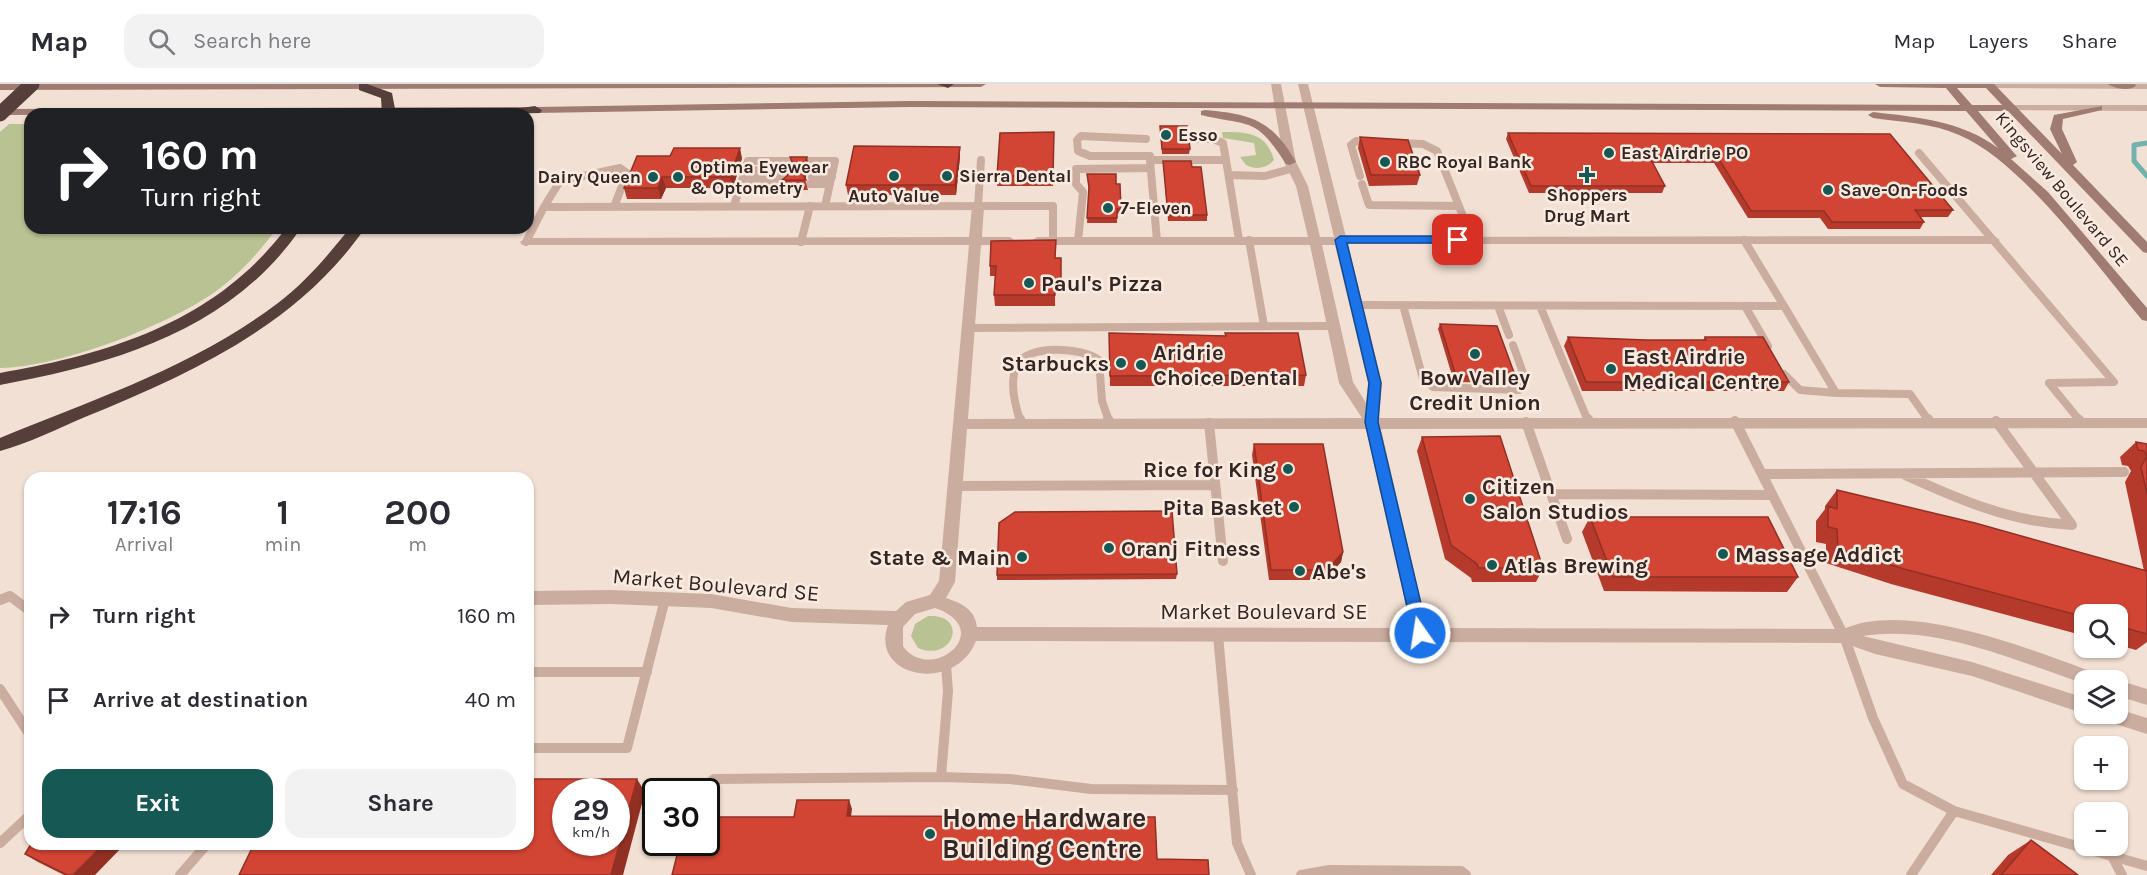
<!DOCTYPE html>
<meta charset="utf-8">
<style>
body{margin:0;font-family:Karla,sans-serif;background:#f2f2f3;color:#2b2b33;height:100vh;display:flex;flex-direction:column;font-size:22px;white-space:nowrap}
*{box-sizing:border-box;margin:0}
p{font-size:20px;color:#7c7c81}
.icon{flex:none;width:33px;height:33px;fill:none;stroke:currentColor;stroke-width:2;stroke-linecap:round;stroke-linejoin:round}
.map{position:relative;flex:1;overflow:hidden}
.drawer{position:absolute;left:24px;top:388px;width:510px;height:378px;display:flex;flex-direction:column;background:#fff;border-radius:18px;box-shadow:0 2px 4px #0004}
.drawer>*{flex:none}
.top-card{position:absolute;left:24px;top:24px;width:510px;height:126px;border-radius:18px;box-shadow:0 2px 4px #0004;background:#202124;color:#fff;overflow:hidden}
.controls{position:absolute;left:2074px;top:520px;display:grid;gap:12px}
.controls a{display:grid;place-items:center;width:54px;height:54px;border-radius:12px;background:#fff;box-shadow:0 2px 4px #0004;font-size:30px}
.speed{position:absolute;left:552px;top:694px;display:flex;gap:12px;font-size:30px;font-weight:700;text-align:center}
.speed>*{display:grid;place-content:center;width:78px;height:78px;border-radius:50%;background:#fff;box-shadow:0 2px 4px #0004;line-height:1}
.speed small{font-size:15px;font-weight:400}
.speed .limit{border:3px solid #111;border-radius:9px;background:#fff;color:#111}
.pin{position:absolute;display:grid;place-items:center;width:51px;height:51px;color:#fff;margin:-26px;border-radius:12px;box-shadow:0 3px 9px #0006}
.me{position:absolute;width:66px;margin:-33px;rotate:347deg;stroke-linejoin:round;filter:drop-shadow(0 0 4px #0008)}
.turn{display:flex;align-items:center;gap:21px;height:126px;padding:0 18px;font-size:27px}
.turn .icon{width:78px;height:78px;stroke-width:2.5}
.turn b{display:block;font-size:42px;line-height:51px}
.eta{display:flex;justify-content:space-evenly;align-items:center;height:102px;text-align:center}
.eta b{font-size:36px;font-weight:700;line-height:42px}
.button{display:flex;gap:12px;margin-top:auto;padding:12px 18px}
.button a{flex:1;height:69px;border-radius:18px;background:#165954;color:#fff;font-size:24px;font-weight:700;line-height:69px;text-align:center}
.button a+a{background:#f2f2f3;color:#2b2b33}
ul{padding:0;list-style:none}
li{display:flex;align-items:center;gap:18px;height:84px;padding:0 18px}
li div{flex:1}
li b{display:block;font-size:22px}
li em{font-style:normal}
header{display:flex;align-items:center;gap:36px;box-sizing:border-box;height:84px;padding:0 30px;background:#fff;border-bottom:2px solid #e1e1e2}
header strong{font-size:28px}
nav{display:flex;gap:33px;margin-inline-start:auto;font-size:21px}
.search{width:420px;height:54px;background:#f2f2f3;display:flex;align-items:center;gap:15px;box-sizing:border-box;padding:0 21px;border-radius:18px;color:#7c7c81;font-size:22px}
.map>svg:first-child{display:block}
.green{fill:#b9c293}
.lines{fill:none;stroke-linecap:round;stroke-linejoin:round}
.stream{stroke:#71b2ac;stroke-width:5}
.service-far1{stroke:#cbad9f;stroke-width:8}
.service{stroke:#cbad9f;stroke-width:10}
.minor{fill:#cbad9f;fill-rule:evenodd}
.tertiary{fill:#cbad9f;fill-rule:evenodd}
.secondary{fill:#9f7b71;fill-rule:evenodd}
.motorway{fill:#563f3a;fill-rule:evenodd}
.motorway-bridge{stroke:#563f3a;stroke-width:15}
.wall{fill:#b53a2c}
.shaded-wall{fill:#933024}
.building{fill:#d24433;stroke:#933024;stroke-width:1.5;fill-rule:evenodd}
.route{fill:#1a73e8;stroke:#114b97;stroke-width:1.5}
.poi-dot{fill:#165954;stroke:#faebe0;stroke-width:2}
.labels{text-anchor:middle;stroke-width:5;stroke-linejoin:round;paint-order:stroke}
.far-poi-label{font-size:18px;font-weight:bold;fill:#342624;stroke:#faebe0;text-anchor:start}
.far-street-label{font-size:18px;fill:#342624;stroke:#faebe0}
.poi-label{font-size:22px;font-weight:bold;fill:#342624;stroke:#faebe0;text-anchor:start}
.street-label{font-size:22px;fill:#342624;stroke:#faebe0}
.near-poi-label{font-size:27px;font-weight:bold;fill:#342624;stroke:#faebe0;text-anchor:start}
</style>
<header>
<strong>Map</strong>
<div class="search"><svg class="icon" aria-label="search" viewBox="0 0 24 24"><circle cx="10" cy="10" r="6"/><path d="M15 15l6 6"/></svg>Search here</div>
<nav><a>Map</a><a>Layers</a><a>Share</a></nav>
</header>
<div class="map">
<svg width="2147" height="791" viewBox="0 0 2147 791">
<rect width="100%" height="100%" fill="#f3e0d4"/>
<!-- green -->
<path class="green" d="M9,40H30V144H277C258,170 235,195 209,212C158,245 59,283 0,284V48Z
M1222,48C1247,48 1266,48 1274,76C1266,85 1256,86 1246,81L1240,73L1256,71L1254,59L1223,54Z
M928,532C970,530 953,579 918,564L911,552L915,540Z"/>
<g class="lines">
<!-- stream -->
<path class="stream" d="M2147,59L2134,61V77L2147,92"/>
<!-- service-far1 -->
<path class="service-far1" d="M1146,55L1081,52L1077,56L1078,67L1090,72H1150V76
M1188,55H1213L1223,59L1226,76
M1398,59L1423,60L1437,67L1459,122
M1919,69L2114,298L2049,299
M745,86L788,87
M813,87H833
M1229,91L1265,92L1294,84
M1360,92L1351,61L1356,57L1370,58
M743,93H786
M812,93H832
M741,100H784
M810,100H830
M1362,100L1369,121L1459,122L1472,156
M734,122L748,77H835L825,122
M978,122L981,76
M544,123L560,97L620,84L627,89L614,123
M1249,156L1264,242
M1078,157L1083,108L1076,100V85L1150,84
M1157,157L1150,76H1226L1239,156
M526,158L544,123L1053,122V157
M801,158L810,122
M1356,221L1784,222L1744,156
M1403,221L1423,295L1433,303L1519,306L1526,297L1513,261
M1498,222L1509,251
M1540,222L1588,337
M1745,222L1768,262
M1784,222L1836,309L1910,310L1929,337
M969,244L1334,242
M1784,290L1800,306L1836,309
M2049,299L2080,337
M1020,337C1015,320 1009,298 1017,281C1027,260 1083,263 1099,276L1102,317L1109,337"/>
<!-- service -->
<path class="service" d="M1020,335L1021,339
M1108,335L1110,339
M1588,335L1589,338
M1928,335L1929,337
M2078,335L2080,337
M1735,337L1844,552L1873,634L1903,700L1954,727L2147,782
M1526,338L1567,455
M1209,339L1223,477
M1762,390L2124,388
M1905,391C1960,416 2011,438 2072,441L1996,337
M956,402L1215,401
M1551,410L1772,411
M0,516L10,512L30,527
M1218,551L1237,759L1251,791
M528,588H647
M0,605L30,651
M528,664H627L665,515
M941,693L1010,695L1091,705L1233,706
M700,708L714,695L941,693L948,607L946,581
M0,759L30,731
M2113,774L2122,791
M180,791L207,760
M1301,791L1329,786L1461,787L1466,791
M1911,791L1954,727"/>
<!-- minor -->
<path class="minor" d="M1271,0H1281L1296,78L1308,102L1320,153H1334L1298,0H1308L1346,153L1994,152L2000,156L1994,160H1348L1382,299L1379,334H2147V344L1381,345L1427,544L1844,545C1909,515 2038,568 2103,592L2106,597H2085V600C2015,577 1938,540 1863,552L1972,578L2085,614V630L1972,592L1875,570L1844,559L976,557C955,610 869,594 888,541L792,538L711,524L611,520L528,521V507L611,506L711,510L792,524L896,527L906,518L930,511L939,497L969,161H522L520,158L526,154L969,153L972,122L978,118L984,122L982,153H1010L1016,157L1010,161H981L968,335L1362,334L1339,299L1310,161H1037L1031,157L1037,153H1308L1296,102L1284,78ZM1322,161H1335L1368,299L1366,319L1353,298ZM967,345H1366L1411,544L977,543C975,525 961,519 946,514L955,498ZM935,524C998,546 930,601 903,562V543L915,530Z
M2118,596L2147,605V621L2118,612Z
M2118,625L2147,634V650L2103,636L2100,630H2118Z"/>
<!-- tertiary -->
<path class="tertiary" d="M1984,0H2147V5L1989,4Z
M2011,21H2147V27L2007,26L2006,24Z"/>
<!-- secondary -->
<path class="secondary" d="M0,0H986L981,3L0,6Z
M1875,0H1994L2062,70L2050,45L2054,31L2102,22V26L2063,35L2062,45L2077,78L2073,81L2147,158V169L2143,168L2008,27H1978L2015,70L2017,72L2011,75L2048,108L2147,224V237L2142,236C2098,183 2022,77 1959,51C1932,39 1902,38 1873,34L1868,31L1873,28C1917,33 1962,37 1998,64L1966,27L910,23L535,29L0,31V25L535,23L910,17L1960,21L1946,4L1880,3ZM1957,4H1986L2002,21H1972Z
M2108,0H2135L2136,2C2130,7 2114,5 2108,0Z
M1205,26C1251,30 1272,36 1296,78L1290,81L1286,80C1255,32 1252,43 1201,31V27Z"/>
<!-- motorway -->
<path class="motorway" d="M359,0H367L392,9L396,30H382L381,14L359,6Z
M937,0H954L948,4Z
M535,22L542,26L540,29L499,30L506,26Z
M79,24L105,26L112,30H74V25Z
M286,144H301C232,245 116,280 0,301V289C110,270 217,237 286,144Z
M350,144H365C298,241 191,290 85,333C57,345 29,359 0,367V354C95,315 195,282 278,219C306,198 328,171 350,144Z"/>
<!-- motorway-bridge -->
<path class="motorway-bridge" d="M0,30L32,0"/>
</g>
<!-- wall -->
<path class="wall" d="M1160,42H1187V47L1184,52L1190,65L1189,70H1162Z
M1054,48L1053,102H997V92Z
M1508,49L1890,50L1953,126L1948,133H1921L1924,138L1920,145H1828L1820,134H1748L1714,79H1653L1665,102L1662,109H1529L1506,55Z
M1360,53L1420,91L1417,101L1369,102L1358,64Z
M637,72L742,74L733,104H666L661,115H627L624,104Z
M790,73L809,83L805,95L808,106H784L782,96L787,92L791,78Z
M960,73L956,111H848L846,101Z
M1163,77L1192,83L1207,131V137H1168Z
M1087,90L1116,100L1121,125V130H1117V139H1087L1089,107Z
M1056,174H1061V206H1055V222H995L994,211L995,192H990V182Z
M1440,240L1516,294L1513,299L1454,298L1438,245Z
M1109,249L1225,252V249L1306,291L1304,302H1110Z
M1568,253L1646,256H1703L1705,253L1789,298L1784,307H1582L1564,262Z
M1422,353L1543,484L1536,498H1472L1471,494L1445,475L1417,367Z
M2136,358L2147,360V558L2136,566L2118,561V531H2085V552L1891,500L1826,479V460L1816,458V437L1825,425V422L1837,406L2144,487L2125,398L2131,387L2128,382L2122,381L2120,373Z
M1254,360L1343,468L1341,478L1324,496H1269L1252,371Z
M1590,433L1798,493L1787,508L1604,507L1582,448Z
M1177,490L1176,495L997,496V491Z
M2031,756L2078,791H1991L2008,771Z
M25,770L95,791H64L38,778Z"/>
<!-- shaded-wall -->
<path class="shaded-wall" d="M960,63V73L956,111L955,101Z
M740,64L742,74L733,104L730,93Z
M807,73L809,83L805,96L802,89Z
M662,93L666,104L661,115L658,104Z
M1343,468L1341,478L1324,496L1327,486Z
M637,695L645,708L623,791H611Z
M849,716L852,725L850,740L847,732Z
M104,760H125L95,791H73Z"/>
<!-- building -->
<path class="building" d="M1160,42H1187L1182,50L1189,56L1190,65H1162Z
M1054,48L1053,92H997L1000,49Z
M1508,49L1890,50L1953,126H1915L1924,138H1832L1824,127H1751L1717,72H1649L1665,102H1531Z
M1360,53L1408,56L1420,91H1371Z
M854,62L960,63L955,101H846Z
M674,64H740L730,93H662L658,104H624L637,72H670Z
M790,73H807L802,89L806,96H782L787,92L792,77Z
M1163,77H1191L1192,83H1201L1207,131H1168Z
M1087,90H1116V100H1120L1121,125H1117V134H1087L1089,103Z
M1056,156L1055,174H1061V196H1055V211H994L996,182H990L991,157Z
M1440,240L1497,242L1516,294L1456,292Z
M1109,249L1226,252L1225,249H1298L1306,291L1110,292Z
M1568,253L1646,256H1706L1705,253H1763L1789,298H1586Z
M1500,352L1543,484H1478L1477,480L1451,461L1422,353Z
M2136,358L2147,360V410L2141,383L2147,372L2144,367L2138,366Z
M1254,360H1323L1343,468L1327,486H1271Z
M1837,406L1975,439L2147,487V550L2118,542V531H2085V533L1904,485L1838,465L1837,445L1828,443V422L1837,425Z
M1172,427L1177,490L997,491L999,439L1015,428Z
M1590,433H1768L1798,493H1613Z
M528,695H637L611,791H239L254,760H528ZM566,708H616V759H566Z
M797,716H849L847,732L1155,733L1157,775L1208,776L1209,791H672L680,759H706V733H794Z
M2031,756L2078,791H2001Z
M31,760H104L73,791H67L25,770Z"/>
<!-- route -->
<path class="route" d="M1340,152H1458L1463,156L1458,159H1347L1381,299L1378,338L1428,549L1420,556L1413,549L1365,338L1369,299L1335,156Z"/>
<!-- markers -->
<g class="poi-dot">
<circle cx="1166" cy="51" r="6"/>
<circle cx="1609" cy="69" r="6"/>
<circle cx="1385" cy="78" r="6"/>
<path d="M1584 82h6v6h6v6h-6v6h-6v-6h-6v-6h6z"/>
<circle cx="894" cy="92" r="6"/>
<circle cx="947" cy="92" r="6"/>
<circle cx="653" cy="93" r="6"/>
<circle cx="678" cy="93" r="6"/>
<circle cx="1828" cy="106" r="6"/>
<circle cx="1108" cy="124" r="6"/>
<circle cx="1029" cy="199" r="6"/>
<circle cx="1475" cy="270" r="6"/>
<circle cx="1121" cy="279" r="6"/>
<circle cx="1141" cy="281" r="6"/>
<circle cx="1611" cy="285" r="6"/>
<circle cx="1288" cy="385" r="6"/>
<circle cx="1470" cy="415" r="6"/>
<circle cx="1294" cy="423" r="6"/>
<circle cx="1109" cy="464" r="6"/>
<circle cx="1723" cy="470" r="6"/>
<circle cx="1022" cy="473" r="6"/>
<circle cx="1492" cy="481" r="6"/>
<circle cx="1300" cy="487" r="6"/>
<circle cx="930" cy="750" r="6"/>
</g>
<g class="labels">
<!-- far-poi labels -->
<g class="far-poi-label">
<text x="1178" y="57">Esso</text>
<text x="1621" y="75">East Airdrie PO</text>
<text x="1397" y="84">RBC Royal Bank</text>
<text x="690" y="89">Optima Eyewear<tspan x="690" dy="21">&amp; Optometry</tspan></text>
<text x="959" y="98">Sierra Dental</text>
<text x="641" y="99" text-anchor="end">Dairy Queen</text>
<text x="1840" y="112">Save-On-Foods</text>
<text x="1587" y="117" text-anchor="middle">Shoppers<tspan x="1587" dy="21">Drug Mart</tspan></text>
<text x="894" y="118" text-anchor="middle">Auto Value</text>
<text x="1120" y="130">7-Eleven</text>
</g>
<!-- far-street labels -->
<g class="far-street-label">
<text transform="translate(2062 105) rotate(50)" y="6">Kingsview Boulevard SE</text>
</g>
<!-- poi labels -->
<g class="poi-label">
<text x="1041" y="207">Paul's Pizza</text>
<text x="1153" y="276">Aridrie<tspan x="1153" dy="25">Choice Dental</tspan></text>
<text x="1623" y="280">East Airdrie<tspan x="1623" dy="25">Medical Centre</tspan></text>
<text x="1109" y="287" text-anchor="end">Starbucks</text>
<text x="1475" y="301" text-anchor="middle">Bow Valley<tspan x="1475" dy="25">Credit Union</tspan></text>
<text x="1276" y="393" text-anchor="end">Rice for King</text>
<text x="1482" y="410">Citizen<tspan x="1482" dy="25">Salon Studios</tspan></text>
<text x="1282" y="431" text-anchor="end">Pita Basket</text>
<text x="1121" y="472">Oranj Fitness</text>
<text x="1735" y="478">Massage Addict</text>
<text x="1010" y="481" text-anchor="end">State &amp; Main</text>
<text x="1504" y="489">Atlas Brewing</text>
<text x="1312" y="495">Abe's</text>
</g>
<!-- street labels -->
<g class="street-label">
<text transform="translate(716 500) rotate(5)" y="8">Market Boulevard SE</text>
<text x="1264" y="535">Market Boulevard SE</text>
</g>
<!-- near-poi labels -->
<g class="near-poi-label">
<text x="942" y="743">Home Hardware<tspan x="942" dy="31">Building Centre</tspan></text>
</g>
</g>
</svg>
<div class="controls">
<a><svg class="icon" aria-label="search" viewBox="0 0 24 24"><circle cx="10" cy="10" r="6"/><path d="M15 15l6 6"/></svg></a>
<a><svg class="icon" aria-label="layers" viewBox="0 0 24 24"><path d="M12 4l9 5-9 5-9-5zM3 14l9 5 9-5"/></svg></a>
<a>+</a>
<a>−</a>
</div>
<div class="speed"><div>29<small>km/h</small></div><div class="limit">30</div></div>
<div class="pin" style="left:1458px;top:156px;background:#d93025"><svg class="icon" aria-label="arrive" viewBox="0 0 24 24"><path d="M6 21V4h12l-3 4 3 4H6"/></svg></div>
<svg class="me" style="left:1420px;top:549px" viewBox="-20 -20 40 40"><circle r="17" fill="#1a73e8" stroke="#fff" stroke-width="3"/><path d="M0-11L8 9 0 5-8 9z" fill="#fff"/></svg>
<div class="top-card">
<div class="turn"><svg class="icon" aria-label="right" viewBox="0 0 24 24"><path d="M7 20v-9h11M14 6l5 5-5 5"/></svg><div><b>160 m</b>Turn right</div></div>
</div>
<section class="drawer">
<div class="eta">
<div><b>17:16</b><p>Arrival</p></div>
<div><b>1</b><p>min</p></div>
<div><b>200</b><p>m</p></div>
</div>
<ul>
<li><svg class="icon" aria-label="right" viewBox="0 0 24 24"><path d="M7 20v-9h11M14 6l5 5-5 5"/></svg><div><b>Turn right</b></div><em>160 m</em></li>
<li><svg class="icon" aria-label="arrive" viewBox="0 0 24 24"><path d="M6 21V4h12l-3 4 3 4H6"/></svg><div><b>Arrive at destination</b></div><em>40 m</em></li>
</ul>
<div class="button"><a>Exit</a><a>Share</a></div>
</section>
</div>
